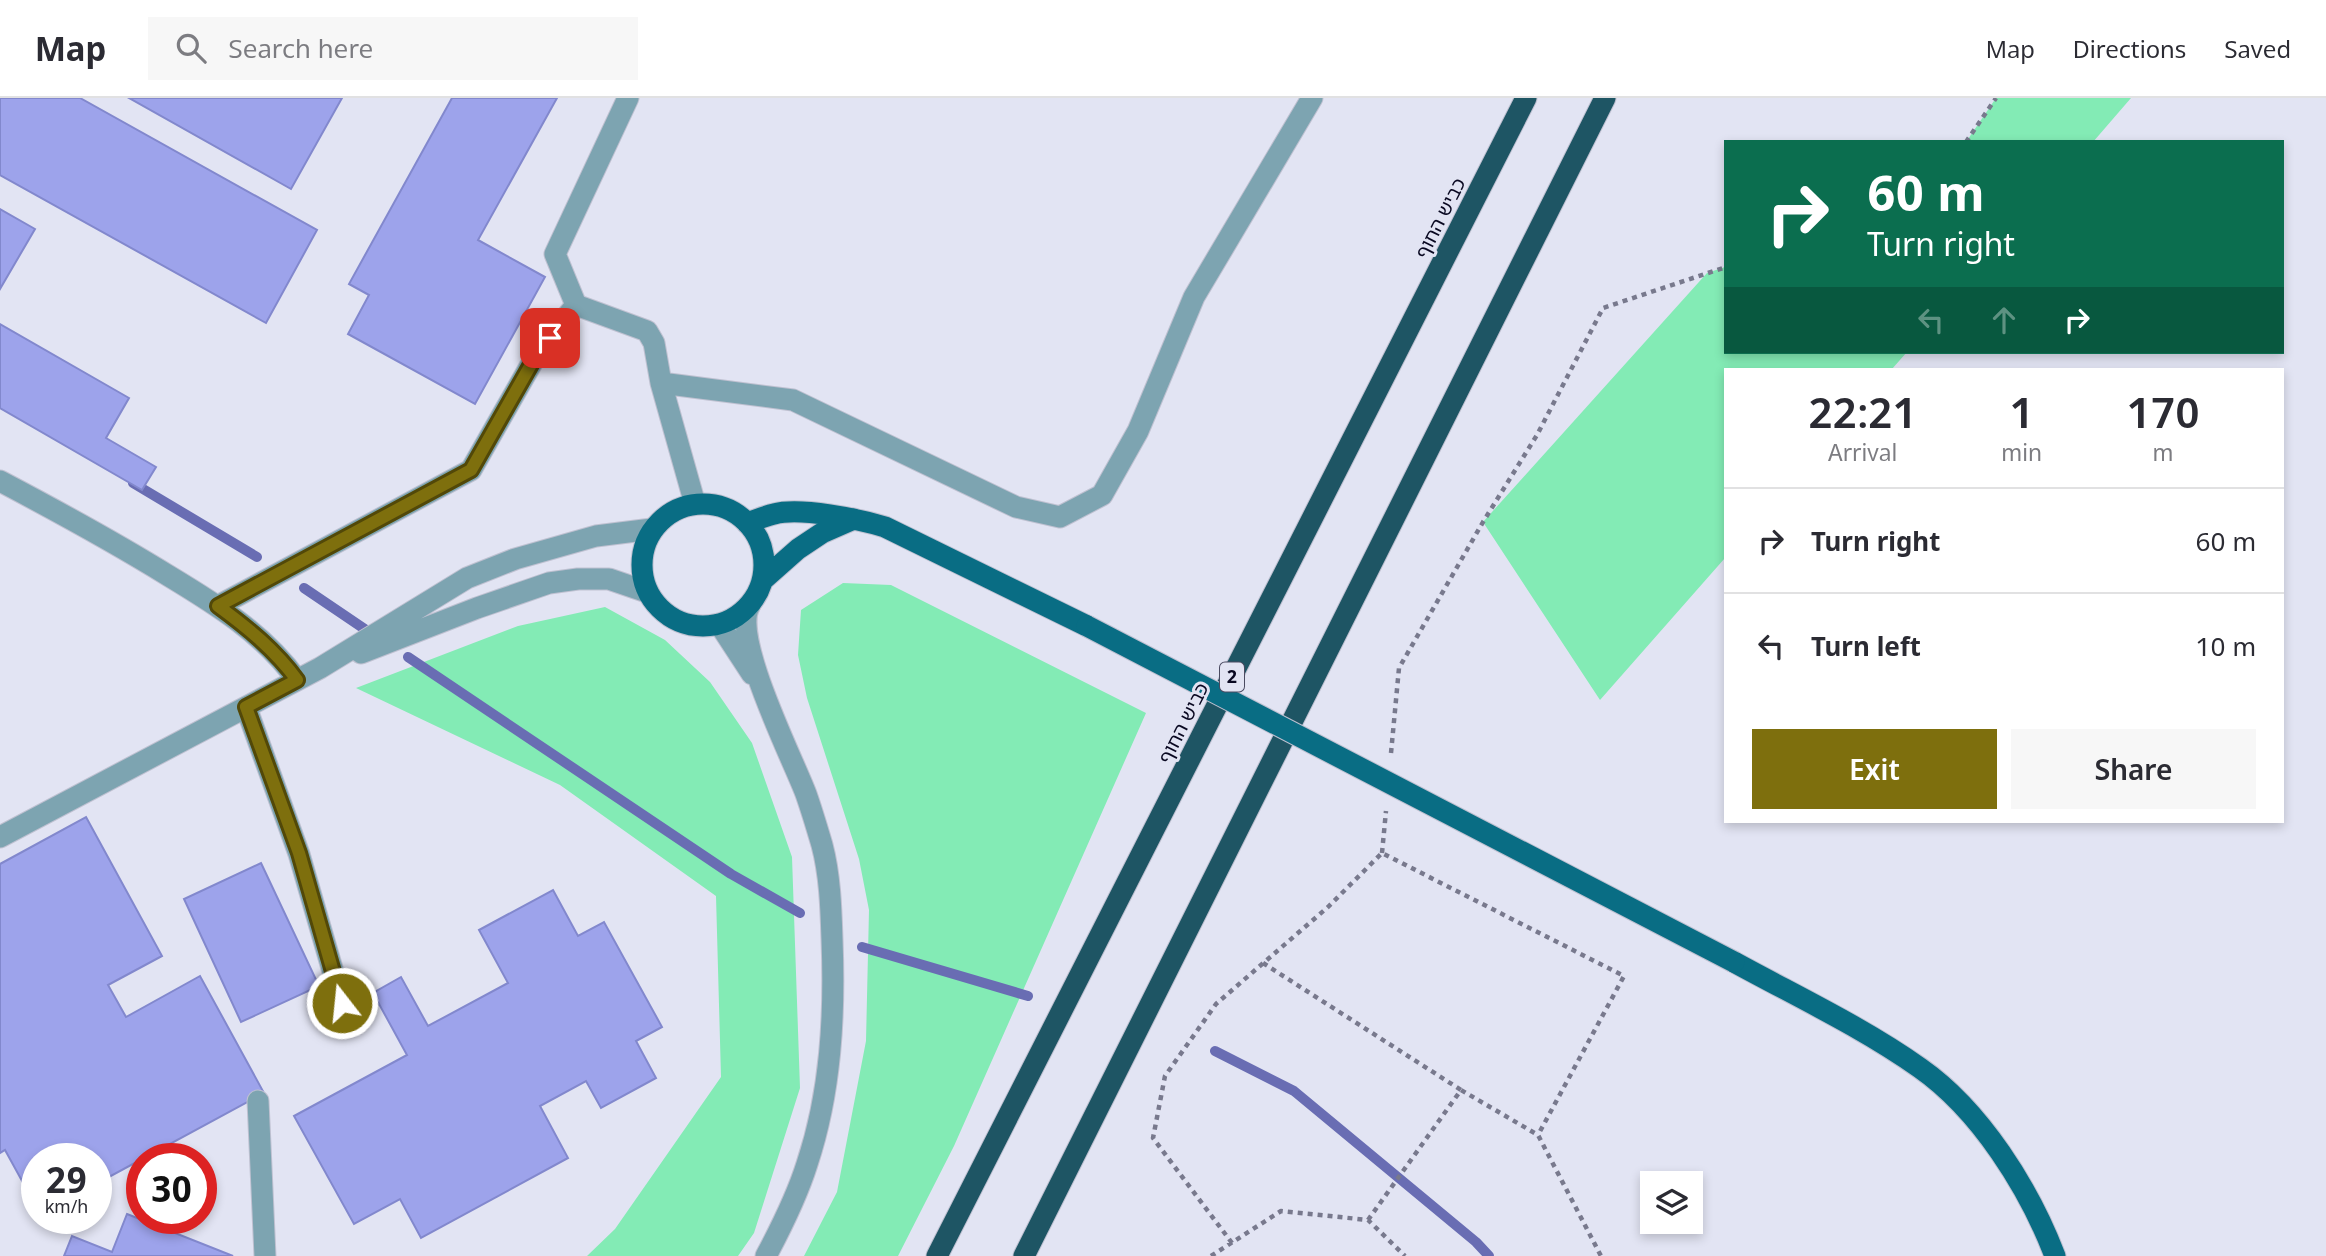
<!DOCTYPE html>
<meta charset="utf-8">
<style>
body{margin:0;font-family:Georgia,"Noto Sans Hebrew",serif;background:#f7f7f7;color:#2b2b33;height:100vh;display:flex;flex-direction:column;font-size:26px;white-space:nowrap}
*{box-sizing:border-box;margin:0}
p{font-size:23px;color:#7c7c81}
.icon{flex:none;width:38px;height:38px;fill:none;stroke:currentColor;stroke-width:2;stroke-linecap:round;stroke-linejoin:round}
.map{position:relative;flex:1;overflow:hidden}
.side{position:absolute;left:1724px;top:270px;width:560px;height:455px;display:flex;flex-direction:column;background:#fff;border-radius:0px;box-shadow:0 4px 10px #0003}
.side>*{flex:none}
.hud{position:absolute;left:1724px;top:42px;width:560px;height:214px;border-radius:0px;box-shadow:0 4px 10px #0003;background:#0b6e4f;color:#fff;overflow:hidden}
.controls{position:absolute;left:1640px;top:1073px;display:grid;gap:14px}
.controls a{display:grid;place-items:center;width:63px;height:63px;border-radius:0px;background:#fff;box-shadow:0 4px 10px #0003;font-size:35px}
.speed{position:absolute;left:21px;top:1045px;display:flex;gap:14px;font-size:35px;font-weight:700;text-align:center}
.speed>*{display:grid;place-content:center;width:91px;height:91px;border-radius:50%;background:#fff;box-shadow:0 4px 10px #0003;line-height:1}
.speed small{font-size:18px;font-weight:400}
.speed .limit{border:10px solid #d22;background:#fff;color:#111}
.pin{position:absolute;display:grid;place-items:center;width:60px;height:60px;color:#fff;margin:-30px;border-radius:14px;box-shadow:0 4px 10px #0006}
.me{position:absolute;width:77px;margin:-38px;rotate:344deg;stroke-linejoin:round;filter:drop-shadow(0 0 5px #0008)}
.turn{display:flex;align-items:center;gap:24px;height:147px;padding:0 28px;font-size:32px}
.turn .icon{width:91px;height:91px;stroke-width:2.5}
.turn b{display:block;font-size:49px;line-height:60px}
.lanes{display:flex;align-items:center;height:66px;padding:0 28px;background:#0003;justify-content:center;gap:35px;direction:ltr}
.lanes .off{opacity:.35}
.eta{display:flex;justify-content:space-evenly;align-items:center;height:119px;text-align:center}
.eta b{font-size:42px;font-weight:600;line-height:49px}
.cta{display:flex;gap:14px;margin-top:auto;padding:14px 28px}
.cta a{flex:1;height:80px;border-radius:0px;background:#7e6f0d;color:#fff;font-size:28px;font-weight:600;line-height:80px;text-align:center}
.cta a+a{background:#f7f7f7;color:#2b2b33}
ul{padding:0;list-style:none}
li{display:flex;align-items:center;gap:21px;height:105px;padding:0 28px;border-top:2px solid #e1e1e2}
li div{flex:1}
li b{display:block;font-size:26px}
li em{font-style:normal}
header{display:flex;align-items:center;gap:42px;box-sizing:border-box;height:98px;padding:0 35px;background:#fff;border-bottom:2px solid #e1e1e2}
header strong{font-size:33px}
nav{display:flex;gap:38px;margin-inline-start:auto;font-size:24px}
.search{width:490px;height:63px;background:#f7f7f7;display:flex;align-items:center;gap:18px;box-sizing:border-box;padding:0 24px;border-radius:0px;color:#7c7c81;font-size:26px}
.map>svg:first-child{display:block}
.green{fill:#83ebb5}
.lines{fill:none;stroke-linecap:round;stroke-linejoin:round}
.stream{stroke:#696db3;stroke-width:10}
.building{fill:#9da3eb;stroke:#8288cd;stroke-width:2}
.minor-casing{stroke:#bfc1d1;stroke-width:23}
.major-casing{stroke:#bfc1d1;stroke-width:23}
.highway-casing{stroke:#bfc1d1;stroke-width:23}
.path{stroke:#78798d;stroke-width:4.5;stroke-dasharray:5 5;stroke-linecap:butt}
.minor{stroke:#7da4b1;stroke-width:21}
.major{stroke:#096d84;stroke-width:21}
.highway{stroke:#1e5564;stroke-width:21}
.major-bridge-casing{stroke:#bfc1d1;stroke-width:23;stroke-linecap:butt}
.major-bridge{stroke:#096d84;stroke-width:21}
.route-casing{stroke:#524808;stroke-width:18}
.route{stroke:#7e6f0d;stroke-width:12}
.labels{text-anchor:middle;stroke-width:6;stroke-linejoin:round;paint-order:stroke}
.shield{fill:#e2e4f3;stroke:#4a4a60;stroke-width:2}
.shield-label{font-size:18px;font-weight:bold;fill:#090821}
.street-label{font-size:19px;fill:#090821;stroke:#e2e4f3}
</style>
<header>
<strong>Map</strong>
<div class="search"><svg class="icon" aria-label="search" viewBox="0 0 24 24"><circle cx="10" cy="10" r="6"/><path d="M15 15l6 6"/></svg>Search here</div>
<nav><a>Map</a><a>Directions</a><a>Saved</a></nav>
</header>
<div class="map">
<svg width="2326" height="1158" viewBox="0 0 2326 1158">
<rect width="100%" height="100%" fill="#e2e4f3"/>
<!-- green -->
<path class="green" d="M1996,0H2131L2093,44H1966Z
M1725,169L1726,254H1907L1892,271H1726L1725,460L1600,602L1483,424L1707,175Z
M843,485L891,487L1146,615L954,1048L898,1158H804L837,1094L866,943L869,812L859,761L807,600L798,557L801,512Z
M605,509L665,542L710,584L752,645L792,759L800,990L754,1135L738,1158H587L615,1131L721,979L716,798L560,687L356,590L518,528Z"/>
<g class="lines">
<!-- stream -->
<path class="stream" d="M133,385L257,459
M304,490L369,534
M408,559L731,776L800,815
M862,849L1028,898
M1215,953L1294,993L1476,1144L1489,1158"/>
</g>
<!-- building -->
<path class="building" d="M0,0H80L317,132L266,225L0,77Z
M129,0H342L291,91Z
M452,0H557L478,142L545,179L475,306L348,236L369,197L349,186Z
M0,111L35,131L0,191Z
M0,226L129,300L106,340L156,369L142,392L0,310Z
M86,719L162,858L108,887L126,919L200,878L264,995L96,1086V1060H37V1087L27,1092L5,1052L0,1055V766Z
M261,765L319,888L241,924L184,801Z
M553,792L578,838L604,824L662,929L636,943L656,980L601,1010L586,983L540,1008L568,1060L421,1140L400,1101L354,1126L294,1018L407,957L373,895L401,879L428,928L508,885L479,832Z
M127,1116L233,1158H64L72,1138L112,1154Z"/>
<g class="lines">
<defs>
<path id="minor" d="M576,207L555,156L628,0
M661,285L793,302L1016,409L1060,419L1102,397L1138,333L1194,199L1312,0
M0,383C57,413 114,444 169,478C217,507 264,536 297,582
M750,507C730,538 793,661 806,696C812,713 817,730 822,747C830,777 831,810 832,841C835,917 831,994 807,1066C797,1098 782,1128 766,1158
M218,508L471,372L537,256L576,207L647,233L654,245L661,285L695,406
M720,527L752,576
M361,555L477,510L549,485L578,481H609L647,494
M246,609L299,756L342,905
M0,739L320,570L467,480L515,461L596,438L652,431
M258,1003L265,1158"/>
<path id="major" d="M642 467a61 61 0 1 1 122 0a61 61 0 1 1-122 0Z
M747,425C756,422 765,418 774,416C800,409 859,421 885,429L1087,528
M763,482L798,451L822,435L854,421
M1734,864C1796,898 1862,929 1920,970C1980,1012 2029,1090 2055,1158"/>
<path id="highway" d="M937,1158L1526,0
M1024,1158L1605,0"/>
</defs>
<!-- minor casing -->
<use href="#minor" class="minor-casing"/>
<!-- major casing -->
<use href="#major" class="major-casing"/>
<!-- highway casing -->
<use href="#highway" class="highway-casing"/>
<!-- path -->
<path class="path" d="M1966,44L1996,0
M1391,655L1399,570L1483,424L1537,337L1603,210L1726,169
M1382,755L1386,713
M1263,865L1461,992
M1368,1122L1461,992L1538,1037L1601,1158
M1232,1145L1153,1040L1165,978L1216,906L1328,809L1382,755L1624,878L1538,1037
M1211,1158L1281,1113L1368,1122L1405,1158"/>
<!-- minor -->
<use href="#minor" class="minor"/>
<!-- major -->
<use href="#major" class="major"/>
<!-- highway -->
<use href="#highway" class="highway"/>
<defs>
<path id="major-bridge" d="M1087,528L1734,864"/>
</defs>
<!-- major-bridge casing -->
<use href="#major-bridge" class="major-bridge-casing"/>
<!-- major-bridge -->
<use href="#major-bridge" class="major-bridge"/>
</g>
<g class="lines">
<defs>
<path id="route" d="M342,905L299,755L246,609L297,582C275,552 248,530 218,508L471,372L537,256L550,240"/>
</defs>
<!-- route casing -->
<use href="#route" class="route-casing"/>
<!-- route -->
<use href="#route" class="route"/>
</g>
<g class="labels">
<!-- shield labels -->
<rect class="shield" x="1220" y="564.5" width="24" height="29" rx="5"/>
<g class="shield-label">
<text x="1232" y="585">2</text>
</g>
<!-- street labels -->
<g class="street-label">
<text transform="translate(1440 120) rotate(-63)" y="7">כביש החוף</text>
<text transform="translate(1183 625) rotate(-63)" y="7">כביש החוף</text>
</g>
</g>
</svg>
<div class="controls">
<a><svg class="icon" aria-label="layers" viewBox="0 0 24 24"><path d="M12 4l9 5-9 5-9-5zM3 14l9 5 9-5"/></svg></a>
</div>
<div class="speed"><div>29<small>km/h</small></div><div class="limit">30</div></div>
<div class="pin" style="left:550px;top:240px;background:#d93025"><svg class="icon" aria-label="arrive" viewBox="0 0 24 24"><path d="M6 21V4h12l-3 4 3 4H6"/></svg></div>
<svg class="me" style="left:342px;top:905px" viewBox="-20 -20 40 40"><circle r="17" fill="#7e6f0d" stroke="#fff" stroke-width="3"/><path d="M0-11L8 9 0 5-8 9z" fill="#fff"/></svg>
<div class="hud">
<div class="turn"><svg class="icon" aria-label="right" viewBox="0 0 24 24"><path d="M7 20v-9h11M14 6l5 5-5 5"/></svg><div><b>60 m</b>Turn right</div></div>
<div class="lanes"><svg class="icon off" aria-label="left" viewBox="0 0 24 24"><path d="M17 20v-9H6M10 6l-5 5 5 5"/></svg><svg class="icon off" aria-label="ahead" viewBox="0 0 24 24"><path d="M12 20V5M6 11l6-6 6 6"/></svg><svg class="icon" aria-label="right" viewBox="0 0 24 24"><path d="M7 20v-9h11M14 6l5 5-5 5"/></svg></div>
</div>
<section class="side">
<div class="eta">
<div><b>22:21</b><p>Arrival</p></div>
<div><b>1</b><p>min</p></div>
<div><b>170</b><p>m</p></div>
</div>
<ul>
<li><svg class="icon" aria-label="right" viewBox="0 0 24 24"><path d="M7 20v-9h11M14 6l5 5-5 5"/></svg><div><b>Turn right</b></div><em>60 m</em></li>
<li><svg class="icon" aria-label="left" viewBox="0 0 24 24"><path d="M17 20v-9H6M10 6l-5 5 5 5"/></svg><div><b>Turn left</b></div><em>10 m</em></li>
</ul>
<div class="cta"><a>Exit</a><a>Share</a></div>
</section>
</div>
